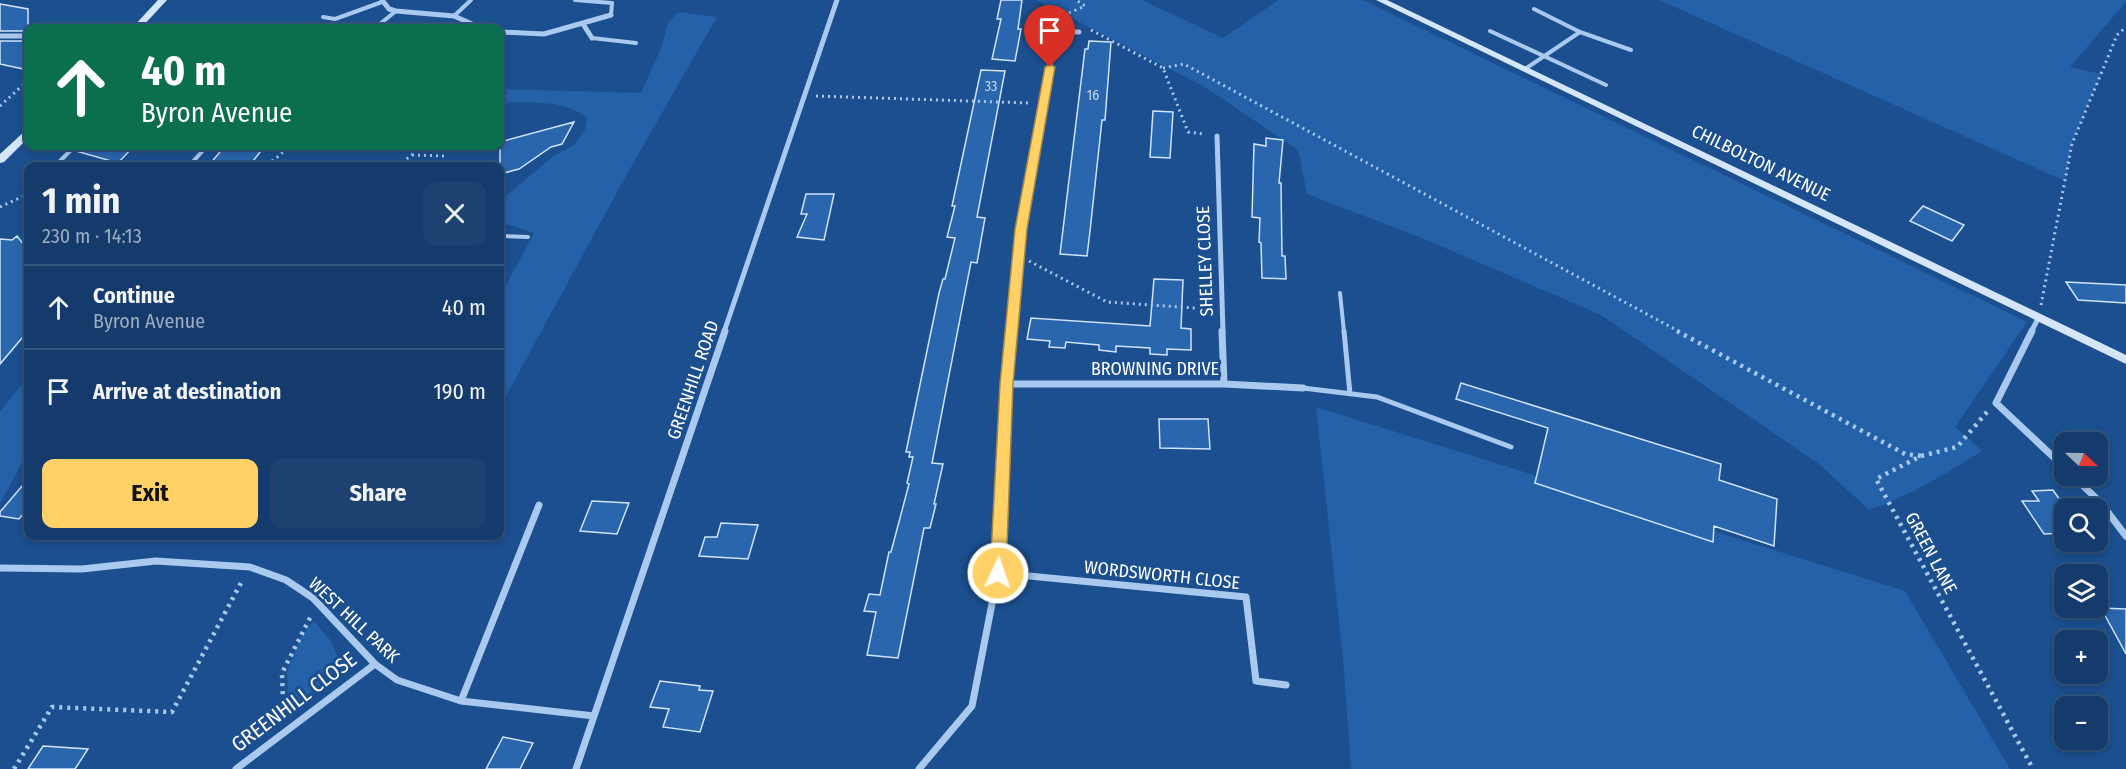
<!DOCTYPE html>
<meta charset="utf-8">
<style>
body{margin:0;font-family:"Fira Sans Condensed",sans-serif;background:#1d4271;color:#f1f3f6;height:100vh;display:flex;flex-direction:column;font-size:22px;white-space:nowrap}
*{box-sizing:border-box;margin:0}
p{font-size:20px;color:#9dadc1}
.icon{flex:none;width:33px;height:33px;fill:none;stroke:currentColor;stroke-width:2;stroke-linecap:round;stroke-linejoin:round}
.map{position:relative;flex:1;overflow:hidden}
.details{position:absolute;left:24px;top:162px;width:480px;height:378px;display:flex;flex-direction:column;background:#143b6b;border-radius:12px;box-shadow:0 3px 9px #0003,0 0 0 2px #33557e}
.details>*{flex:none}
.top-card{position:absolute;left:24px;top:24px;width:480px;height:126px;border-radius:12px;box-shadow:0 3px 9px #0003,0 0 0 2px #33557e;background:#0b6e4f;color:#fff;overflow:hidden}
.needle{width:39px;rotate:112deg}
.controls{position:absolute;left:2054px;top:432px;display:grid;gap:12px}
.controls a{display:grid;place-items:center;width:54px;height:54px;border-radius:12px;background:#143b6b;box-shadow:0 3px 9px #0003,0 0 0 2px #33557e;font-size:30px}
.pin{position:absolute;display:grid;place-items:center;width:51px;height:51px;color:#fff;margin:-62px -26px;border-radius:50% 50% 50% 0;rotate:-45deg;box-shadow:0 0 6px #0007}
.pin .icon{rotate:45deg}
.me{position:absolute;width:66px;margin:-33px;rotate:3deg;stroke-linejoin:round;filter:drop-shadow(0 0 4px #0008)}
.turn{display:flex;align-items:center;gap:21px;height:126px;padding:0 18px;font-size:27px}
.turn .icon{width:78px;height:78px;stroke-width:2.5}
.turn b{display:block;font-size:42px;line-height:51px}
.round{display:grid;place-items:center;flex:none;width:63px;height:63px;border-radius:12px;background:#1d4271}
.head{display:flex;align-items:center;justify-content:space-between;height:102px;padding:0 18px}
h1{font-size:36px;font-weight:700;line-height:45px}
.primary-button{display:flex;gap:12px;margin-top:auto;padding:12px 18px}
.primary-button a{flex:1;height:69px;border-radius:12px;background:#ffd166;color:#111;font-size:24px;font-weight:700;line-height:69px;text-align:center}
.primary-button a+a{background:#1d4271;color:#f1f3f6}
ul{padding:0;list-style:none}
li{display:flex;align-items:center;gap:18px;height:84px;padding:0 18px;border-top:2px solid #33557e}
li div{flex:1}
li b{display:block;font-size:22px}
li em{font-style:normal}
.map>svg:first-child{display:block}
.green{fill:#2461a8}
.building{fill:#2a66ad;stroke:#cfe3fa;stroke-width:1.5}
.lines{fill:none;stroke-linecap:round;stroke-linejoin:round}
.path-far1{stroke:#a9c9ee;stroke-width:3;stroke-dasharray:2 4;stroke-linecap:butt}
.path{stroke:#a9c9ee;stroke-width:4.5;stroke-dasharray:3 5;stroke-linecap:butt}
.lane-far1{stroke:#a9c9ee;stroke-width:4}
.lane{stroke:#a9c9ee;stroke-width:5}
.street-far1{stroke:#a9c9ee;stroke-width:5}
.street{stroke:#a9c9ee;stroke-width:7}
.secondary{fill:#d6e6fa;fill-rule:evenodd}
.route{fill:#ffd166;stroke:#a68842;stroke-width:1.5}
.labels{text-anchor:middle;stroke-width:6;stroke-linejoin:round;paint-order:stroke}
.far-number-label{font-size:14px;fill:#cad9ea}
.street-label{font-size:18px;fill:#fff;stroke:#1b4f8f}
.near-street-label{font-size:21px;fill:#fff;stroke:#1b4f8f}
</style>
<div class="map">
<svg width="2126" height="769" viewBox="0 0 2126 769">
<rect width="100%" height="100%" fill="#1b4f8f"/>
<!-- green -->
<path class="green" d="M1036,0H1142L1223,38L1278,0H1363L2027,322L1955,427L1982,451C1945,474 1910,496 1869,510L1819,464L1601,315L1424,239L1307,194L1298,150L1205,87Z
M1659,0H2126V2L2070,67L2101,74L2072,144L2065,181Z
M678,12L717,17L622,183L500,407V287H505L534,233L500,222V207L506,196L552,157L574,145L585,130L587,118C565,99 528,103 500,102V89L641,93L661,48L668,23Z
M28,376V416L25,421H28V451L0,504V412Z
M1316,407L1905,591L2010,769H1351L1343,659Z
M314,621L331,641L338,658L332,676L323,688L278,722L288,698L287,671L300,639Z"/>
<!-- building -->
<path class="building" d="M1001,0H1022L1018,29H1021L1015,61L992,59L1001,19H997Z
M0,4L28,9V31H0Z
M0,41H28V70L0,64Z
M1089,41L1111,42L1105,120H1102L1090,231L1087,256L1060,254L1085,49H1088Z
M981,70L1005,71L977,217L985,218L980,246L977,263L971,262L932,463L943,464L934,504H936L930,528H924L898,658L867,655L876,612L864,611L869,594L880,595L889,552H891L909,484L907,483L913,457H909L910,452H906L939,293L943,279H945L955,238L947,237L955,206H952Z
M1153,111L1173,112L1170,158L1150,157Z
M574,122L562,144L551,147L519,169L500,174V142Z
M1266,138L1283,140L1279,183H1281L1282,256H1285L1286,279L1262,278L1261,243L1259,242L1260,218L1252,217L1254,144L1266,146Z
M79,146H134L118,163L76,151Z
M225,146H265L249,166L209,165Z
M806,194H834L824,240L797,237L807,214H801Z
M1923,206L1964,225L1952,241L1910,221Z
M17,236L28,250V331L0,364V239L12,240Z
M1154,279L1183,280L1181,328L1191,329V350L1167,349V355L1150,354V348L1116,346V352L1099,350V345L1066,342L1065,348L1049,347L1050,341L1027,339L1031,318L1150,326Z
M2066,282L2126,285V303L2078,300Z
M1461,383L1721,464L1719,480L1777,499L1774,546L1714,526L1713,542L1535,483L1548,428L1456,399Z
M1159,419H1208L1210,449L1160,448Z
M28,479V508L19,519L0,516V512Z
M2053,490L2064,506V533L2044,534L2022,501H2039L2032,491Z
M592,501L629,503L617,534L580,531Z
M721,523L758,525L748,559L699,556L705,537H717Z
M2101,608L2126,609V654Z
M660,681L700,686L699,690L713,691L700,732L663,727L669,709L650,707Z
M503,737L533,743L520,769H486Z
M43,746L88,749L75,769H28Z"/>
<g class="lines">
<!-- path-far1 -->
<path class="path-far1" d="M1069,13L1085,6L1076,0
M1091,30L1163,68L1188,132L1204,134
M1163,68L1184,64L1680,332
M816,96L1030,103
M0,106L23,85L28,86
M412,155L445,156
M261,166L274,160L290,146
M397,166L412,155L418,146
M0,207L28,194
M1029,261L1107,302L1209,309
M2041,305L2072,144L2117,35L2126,27"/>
<!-- path -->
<path class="path" d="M1677,331L1905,454L1921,456
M1987,412L1957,447L1921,456L1876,479L2033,769
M273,724L283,701L282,673L312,614
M14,769L52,707L172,712L242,581"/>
<!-- lane-far1 -->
<path class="lane-far1" d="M575,0L612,3L611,15
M454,16L471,0
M323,17L335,19L382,2
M237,28L265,26L281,28
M375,28L396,11
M1490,31L1606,85
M1580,32L1631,50
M592,38L636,43
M1525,69L1580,32L1534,9
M55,166L75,146
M189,166L207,146
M500,236L528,237
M1340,293L1344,332"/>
<!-- lane -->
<path class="lane" d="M1344,331L1350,394
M1303,388L1377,397L1511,447"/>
<!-- street-far1 -->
<path class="street-far1" d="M382,0L389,9L396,11L454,16L481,28
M583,24L592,38
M1057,31L1079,32
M500,32L544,34L611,15
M0,36H28
M1217,136L1223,332
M724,332L837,0
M1012,332L1021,229L1058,19
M2031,332L2039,317"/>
<!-- street -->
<path class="street" d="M1222,331L1224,384
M2032,331L1996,403L2064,467
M1007,384H1224L1303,388
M2073,476L2100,502L2126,536
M0,568L82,569L156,561L250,567L286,580L313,598L375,664L397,680L461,701L594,716
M998,573L1246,597L1256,681L1286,685
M461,701L539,505
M236,769L375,664
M576,769L725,331
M919,769L972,706L998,573L1012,331"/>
<!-- secondary -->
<path class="secondary" d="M158,0H167L141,28H132Z
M1376,0H1387L2126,355V364Z
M28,130V138L4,162L0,163V154L25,131Z"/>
</g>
<!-- route -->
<path class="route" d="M1050,64L1055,67L1027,229L1013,384L1006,573L1004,578L998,580L993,578L990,573L1000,384L1015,229L1045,67Z"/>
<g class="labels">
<!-- far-number labels -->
<g class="far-number-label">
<text x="991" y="91">33</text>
<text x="1093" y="100">16</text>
</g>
<!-- street labels -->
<g class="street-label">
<text transform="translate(1761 163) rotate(26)" y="6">CHILBOLTON AVENUE</text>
<text transform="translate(1205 261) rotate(-92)" y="6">SHELLEY CLOSE</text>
<text x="1155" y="375">BROWNING DRIVE</text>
<text transform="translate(693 380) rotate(-71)" y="6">GREENHILL ROAD</text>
<text transform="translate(1931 553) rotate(62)" y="6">GREEN LANE</text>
<text transform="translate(1162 575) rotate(6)" y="6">WORDSWORTH CLOSE</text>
<text transform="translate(354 620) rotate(43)" y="6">WEST HILL PARK</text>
</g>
<!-- near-street labels -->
<g class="near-street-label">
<text transform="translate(294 702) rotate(-37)" y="7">GREENHILL CLOSE</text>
</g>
</g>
</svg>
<div class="controls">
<a><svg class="needle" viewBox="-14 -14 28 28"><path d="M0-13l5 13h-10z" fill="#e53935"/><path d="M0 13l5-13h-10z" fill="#9dadc1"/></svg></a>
<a><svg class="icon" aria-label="search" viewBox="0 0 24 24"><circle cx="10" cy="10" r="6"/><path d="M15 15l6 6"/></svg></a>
<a><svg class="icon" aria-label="layers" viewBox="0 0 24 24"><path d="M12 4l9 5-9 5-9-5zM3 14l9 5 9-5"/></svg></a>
<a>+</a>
<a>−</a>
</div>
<div class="pin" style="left:1050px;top:67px;background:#d93025"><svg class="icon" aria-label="arrive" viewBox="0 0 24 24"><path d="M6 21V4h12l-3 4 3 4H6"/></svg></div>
<svg class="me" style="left:998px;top:573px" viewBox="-20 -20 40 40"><circle r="17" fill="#ffd166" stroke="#fff" stroke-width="3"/><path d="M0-11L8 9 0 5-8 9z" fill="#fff"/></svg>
<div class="top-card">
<div class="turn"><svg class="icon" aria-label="ahead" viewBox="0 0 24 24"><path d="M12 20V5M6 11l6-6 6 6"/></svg><div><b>40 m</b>Byron Avenue</div></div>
</div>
<section class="details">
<div class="head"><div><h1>1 min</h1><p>230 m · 14:13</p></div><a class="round"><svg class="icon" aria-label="close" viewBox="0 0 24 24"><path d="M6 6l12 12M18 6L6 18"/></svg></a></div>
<ul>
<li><svg class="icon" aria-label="ahead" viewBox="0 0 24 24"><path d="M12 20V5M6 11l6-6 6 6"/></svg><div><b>Continue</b><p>Byron Avenue</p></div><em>40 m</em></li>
<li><svg class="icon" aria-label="arrive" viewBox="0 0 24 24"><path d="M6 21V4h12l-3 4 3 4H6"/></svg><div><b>Arrive at destination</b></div><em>190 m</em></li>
</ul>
<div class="primary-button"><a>Exit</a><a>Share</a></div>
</section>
</div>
